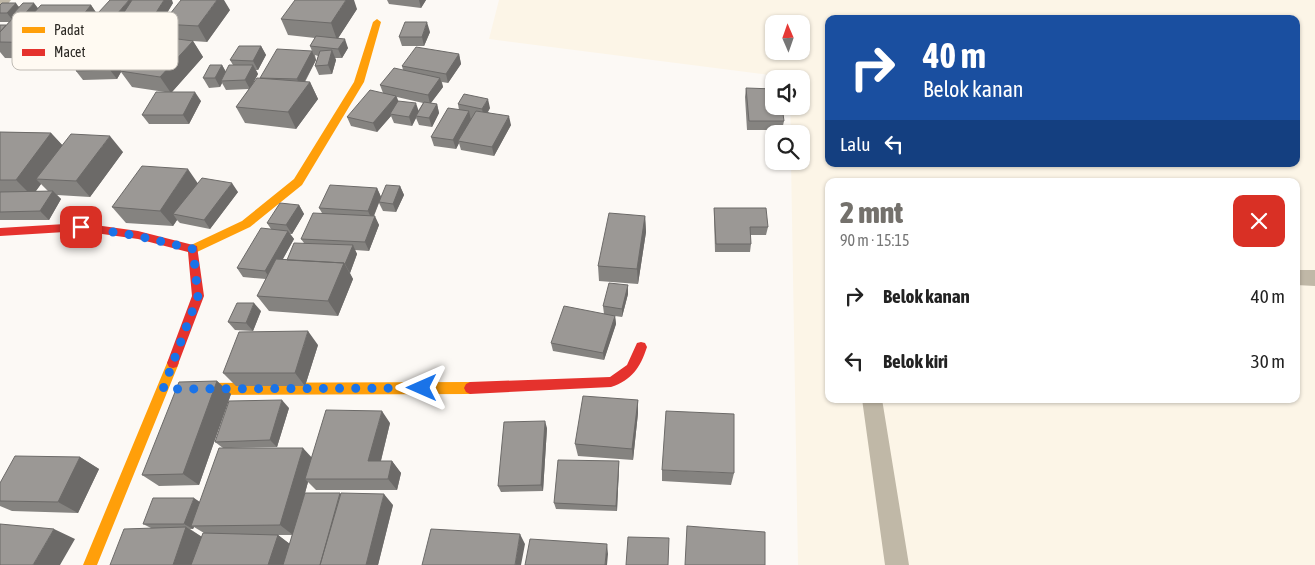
<!DOCTYPE html>
<html lang="id">
<meta charset="utf-8">
<style>
body{margin:0;font-family:"Asap Condensed",sans-serif;background:#f2f2f2;color:#222;height:100vh;display:flex;flex-direction:column;font-size:19px;white-space:nowrap}
*{box-sizing:border-box;margin:0}
p{font-size:16px;color:#767676}
.icon{flex:none;width:28px;height:28px;fill:none;stroke:currentColor;stroke-width:2;stroke-linecap:round;stroke-linejoin:round}
.map{position:relative;flex:1;overflow:hidden}
.side{position:absolute;left:825px;top:178px;width:475px;height:225px;display:flex;flex-direction:column;background:#fff;border-radius:10px;box-shadow:0 1px 4px #0004}
.side>*{flex:none}
.banner{position:absolute;left:825px;top:15px;width:475px;height:152px;border-radius:10px;box-shadow:0 1px 4px #0004;background:#1a4fa0;color:#fff;overflow:hidden}
.needle{width:32px;rotate:358deg}
.tools{position:absolute;left:765px;top:15px;display:grid;gap:10px}
.tools a{display:grid;place-items:center;width:45px;height:45px;border-radius:10px;background:#fff;box-shadow:0 1px 4px #0004;font-size:25px}
.pin{position:absolute;display:grid;place-items:center;width:42px;height:42px;color:#fff;margin:-21px;border-radius:10px;box-shadow:0 2px 8px #0006}
.me{position:absolute;width:55px;margin:-28px;rotate:270deg;stroke-linejoin:round;filter:drop-shadow(0 0 4px #0008)}
.turn{display:flex;align-items:center;gap:18px;height:105px;padding:0 15px;font-size:22px}
.turn .icon{width:65px;height:65px;stroke-width:2.5}
.turn b{display:block;font-size:35px;line-height:42px}
.then{display:flex;align-items:center;height:48px;padding:0 15px;background:#0003;gap:10px;font-size:19px}
.round{display:grid;place-items:center;flex:none;width:52px;height:52px;border-radius:10px;background:#f2f2f2}
.overview{display:flex;align-items:center;justify-content:space-between;height:85px;padding:0 15px}
h1{font-size:30px;font-weight:800;line-height:38px;color:#74716c}
ul{padding:0;list-style:none}
li{display:flex;align-items:center;gap:15px;height:65px;padding:0 15px}
li div{flex:1}
li b{display:block;font-size:19px}
li em{font-style:normal}
.map>svg:first-child{display:block}
.built{fill:#fcf5e7;fill-rule:evenodd}
.lines{fill:none;stroke-linecap:round;stroke-linejoin:round}
.lane{fill:#c0b8a7;fill-rule:evenodd}
.street{fill:#c0b8a7;fill-rule:evenodd}
.slow{fill:#ff9f0a;fill-rule:evenodd}
.jam{fill:#e5322d;fill-rule:evenodd}
.wall{fill:#858380;fill-rule:evenodd}
.shaded-wall{fill:#6c6a68}
.building{fill:#9b9895;stroke:#6c6a68}
.route{stroke:#1a73e8;stroke-width:9;stroke-dasharray:0 16.2}
.key{fill:#fffaf2;stroke:#bfbbb4;stroke-width:1}
.key-label{font-size:14px;fill:#2b2823}
</style>
<div class="map">
<svg width="1315" height="565" viewBox="0 0 1315 565">
<rect width="100%" height="100%" fill="#fcf9f5"/>
<!-- built -->
<path class="built" d="M499,0H1315V565H798L791,161H801V134H791L790,106H801V79L489,39ZM829,19H1296V164H829ZM774,24H801V51H774ZM829,181H1296V399H829Z"/>
<g class="lines">
<!-- lane -->
<path class="lane" d="M1296,270H1315V286L1296,285Z
M862,399H882L909,565H885Z"/>
<!-- street -->
<path class="street" d="M0,0H11L7,5L0,7Z"/>
<!-- slow -->
<path class="slow" d="M377,19L381,22L364,82L302,185L250,227L197,252H189L188,249L189,246L242,221L294,179L354,82L373,22Z
M173,358L177,359L179,363L97,565H83L167,363L169,359Z
M470,382L474,384L476,388L474,392L470,394L187,395L183,393L181,389L183,385L187,383Z"/>
<!-- jam -->
<path class="jam" d="M81,223L138,231L197,246L204,296L177,367L173,368L169,367L167,363L192,296L188,252L138,239L81,231L0,236V228Z
M641,342L645,343L647,347C640,368 632,380 611,387L470,394L466,392L464,388L466,384L470,382L610,377L627,365L637,343Z"/>
</g>
<!-- wall -->
<path class="wall" d="M387,0H426L421,8L389,4Z
M173,3L158,28L125,29L121,23L105,22L98,13Z
M0,5L38,8L91,5L97,14L86,29H83L86,33L65,59L5,58L0,52V25H6L9,22H0Z
M357,9L338,38L348,48L342,58H335L336,60L332,74L319,75L315,66L318,56L315,55L316,60L305,82H310L318,99L296,129L245,123L236,107L249,89L226,90L222,83L220,87L209,88L203,78L222,65L226,72L233,65L230,60L261,46L266,55L258,70H256L258,74L253,83L261,79L260,78L312,51L310,46L315,38L288,35L281,19Z
M230,10L207,42L193,41L203,57L172,92L201,101L189,124H149L142,115L165,92L132,87L121,72L117,79L83,80L76,71L84,61L79,55L146,39L126,65H120L123,69L171,38L162,24Z
M430,32L424,46H402L399,37Z
M459,54L461,64L448,83L442,82L443,87L431,103L437,104L439,113L432,127L419,125L416,118L412,126L394,123L391,116L377,132L351,126L347,117L383,93L380,85L403,70L402,66ZM397,97L423,103L418,111L398,101Z
M746,88L784,121L782,130H747L745,97Z
M458,104L490,108L488,112L511,125L494,156L461,150L459,143L456,149L434,146L431,137L459,110Z
M0,132L51,133L62,145L123,152L90,197L57,195L61,199L49,220H0ZM41,184L48,191H36Z
M198,183L238,192L210,229L180,223L177,220L173,226L126,223L112,207Z
M400,186L404,195L396,212L383,211L379,203L374,216L379,225L369,251L355,250L357,254L350,273L353,279L338,316L269,311L257,296L266,279L243,277L237,268L271,229L267,223L299,205L304,214L292,234H290L294,239L283,259L287,260L304,243L301,239L322,213L319,208L377,188L381,197Z
M714,208L768,227L766,235H750L751,244L750,252H715L714,217Z
M645,216L646,232L638,284L599,281L598,266Z
M628,285V294L622,317L615,316L616,324L604,360L553,351L551,343L604,314L603,306Z
M261,311L253,331L235,330L228,322Z
M318,345L305,386H236L223,373Z
M217,381L231,394L199,485L159,486L142,475Z
M638,400V413L633,460L578,456L575,444Z
M289,408L277,447L230,448L312,457L390,423L381,461H392L401,473L397,490H316L308,482L303,501L340,494L393,505L378,565H110L151,528L143,524L200,502L223,448L215,442ZM194,527L204,533L202,537L190,529H193ZM278,535H292L290,544Z
M547,428L543,491L501,492L498,486Z
M80,457L99,469L78,513L12,511L0,506V483Z
M619,461V467L617,511L556,509L554,503Z
M662,470L734,473L731,485L662,481Z"/>
<!-- shaded-wall -->
<path class="shaded-wall" d="M129,0H136L121,20L117,14Z
M164,0H172L173,3L158,28L152,19Z
M217,0H224L230,10L207,42L198,26Z
M346,0H354L357,9L337,40L331,23Z
M419,0H426L421,8Z
M16,3L23,13L11,16L15,21L14,22L7,13Z
M34,3L41,12L35,20L23,16Z
M91,5L97,14L86,29L79,20Z
M74,16L86,33L65,59L52,43Z
M427,22L430,32L424,46L422,37Z
M140,30L146,39L126,65L120,56Z
M345,39L348,48L342,58L338,49Z
M193,41L203,57L171,93L160,77Z
M261,46L266,55L258,70L253,61Z
M332,50L336,60L332,74L328,65Z
M312,51L316,60L301,88L297,79Z
M459,54L461,64L448,83L446,74Z
M117,60L123,69L120,71L121,72L117,79L110,70Z
M222,65L227,74L221,81L222,83L220,87L215,78Z
M253,65L258,74L250,89L245,80Z
M440,78L443,87L430,104L428,95Z
M310,82L318,99L296,129L288,112Z
M195,92L201,101L189,124L183,115Z
M396,96L400,105L390,114L391,116L377,132L373,123Z
M488,99L490,108L484,118L482,109Z
M416,103L419,112L416,116V118L412,126L409,117Z
M437,104L439,113L432,127L429,118Z
M469,111L471,120L458,141L459,143L456,149L453,140Z
M509,116L511,125L494,156L492,147Z
M51,133L66,149L36,179L41,184L32,196L16,180Z
M110,136L123,152L90,197L76,181Z
M188,169L199,185L173,214L177,220L173,226L160,211Z
M232,183L238,192L210,229L204,220Z
M400,186L404,195L396,212L393,204Z
M377,188L381,197L372,220L368,211Z
M53,191L61,199L49,220L40,211Z
M299,205L304,214L292,234L286,225Z
M375,216L379,225L369,251L365,242Z
M645,216L646,232L638,284L637,269Z
M288,231L294,239L271,280L265,271Z
M353,245L357,254L350,273L345,264Z
M344,263L353,279L338,316L328,301Z
M628,285V294L622,317V309Z
M254,303L261,311L253,331L246,323Z
M615,316L616,324L604,360L603,353Z
M308,331L318,345L305,386L295,373Z
M217,381L231,394L199,485L183,474Z
M282,400L289,408L277,447L270,440Z
M638,400V413L633,460L632,449Z
M382,411L390,423L378,472L368,461Z
M545,421L547,428L543,491L541,485Z
M303,448L314,460L305,479L308,482L293,535L280,525Z
M80,457L99,469L78,513L58,502Z
M392,461L401,473L397,490L388,479Z
M619,461V467L617,511L616,506Z
M384,494L393,505L378,565H366Z
M194,498L203,504L191,526L194,527L193,529L184,524Z
M186,527L202,537L193,565H173Z
M54,529L75,539L60,565H33Z
M520,534L525,544L521,565H515Z
M278,535L291,545L285,565H268Z
M607,544L608,554L607,565H605Z"/>
<!-- building -->
<path class="building" d="M110,0H129L117,14L98,13Z
M132,0H164L152,19L119,20Z
M181,0H217L198,26L162,24Z
M295,0H346L331,23L281,19Z
M2,3H16L7,13H0V5Z
M23,3H34L23,16H11Z
M41,5H91L79,20H77L74,16H31Z
M15,16H74L52,43L0,42V32Z
M405,22H427L422,37H399Z
M0,25H6L0,32Z
M155,36L193,41L160,77L120,71Z
M316,36L345,39L338,49L310,46Z
M239,46H261L253,61L230,60Z
M416,47L459,54L446,74L402,66Z
M277,49L312,51L297,79L260,78Z
M332,50L328,65L315,66L320,51Z
M117,60L110,70L76,71L83,61Z
M210,65H222L215,78H203Z
M229,65H253L245,80L221,81Z
M394,68L440,78L428,95L380,85Z
M257,78L310,82L288,112L236,107Z
M746,88L774,89V106H782L784,121H749Z
M370,90L396,96L373,123L347,117Z
M156,92H195L183,115H142Z
M464,94L488,99L482,109L458,104Z
M398,101L416,103L409,117L390,114Z
M424,102L437,104L429,118L416,116Z
M448,108L469,111L453,140L431,137Z
M476,111L509,116L492,147L458,141Z
M0,132L51,133L16,180H0Z
M71,134L110,136L76,181L36,179Z
M142,166L188,169L160,211L112,207Z
M202,178L232,183L204,220L173,214Z
M330,185L377,188L368,211L319,208Z
M386,185L400,186L393,204L379,202Z
M53,191L40,211L0,212V192Z
M280,203L299,205L286,225L267,223Z
M714,208H766L768,227H750L751,244H716Z
M313,213L375,216L365,242L301,239Z
M609,213L645,216L637,269L598,266Z
M261,228L288,231L265,271L237,268Z
M294,243L353,245L345,264H344V263L287,260Z
M276,259L344,263L328,301L257,296Z
M609,283L628,285L622,309L603,306Z
M237,303H254L246,323L228,322Z
M564,306L615,316L603,353L551,343Z
M308,331L295,373H223L239,332Z
M217,381L183,474L142,475L179,382Z
M583,396L638,400L632,449L575,444Z
M282,400L270,440L215,442L229,401Z
M326,410L382,411L368,461H392L388,479H305Z
M666,411L734,414V473L662,470Z
M545,421L541,485L498,486L504,422Z
M219,448H303L280,525L191,526Z
M15,456L80,457L58,502L0,501V483Z
M558,460L619,461L616,506L554,503Z
M305,493H340L320,565H283Z
M341,493L384,494L366,565H320Z
M153,498H194L184,524H143Z
M0,524L54,529L33,565H0Z
M687,526L765,532V565H685Z
M186,527L173,565H110L124,529Z
M431,529L520,534L515,565H422Z
M203,533L278,535L268,565H191Z
M628,537L669,538L668,565H626Z
M530,539L607,544L605,565H525Z"/>
<g class="lines">
<!-- route -->
<path class="route" d="M81,227L138,236L193,249L198,296L163,389L422,388"/>
</g>
<!-- legend -->
<rect x="12" y="12" width="166" height="58" rx="8" class="key"/>
<rect x="22" y="27" width="23" height="6" fill="#ff9f0a"/>
<rect x="22" y="49" width="23" height="7" fill="#e5322d"/>
<g class="key-label">
<text x="54" y="35">Padat</text>
<text x="54" y="57">Macet</text>
</g>
</svg>
<div class="tools">
<a><svg class="needle" viewBox="-14 -14 28 28"><path d="M0-13l5 13h-10z" fill="#e53935"/><path d="M0 13l5-13h-10z" fill="#767676"/></svg></a>
<a><svg class="icon" aria-label="sound" viewBox="0 0 24 24"><path d="M4 9h4l5-4v14l-5-4H4zM17 9q2 3 0 6"/></svg></a>
<a><svg class="icon" aria-label="search" viewBox="0 0 24 24"><circle cx="10" cy="10" r="6"/><path d="M15 15l6 6"/></svg></a>
</div>
<div class="pin" style="left:81px;top:227px;background:#d93025"><svg class="icon" aria-label="arrive" viewBox="0 0 24 24"><path d="M6 21V4h12l-3 4 3 4H6"/></svg></div>
<svg class="me" style="left:422px;top:388px" viewBox="-20 -20 40 40"><path d="M0-17L14 15 0 8-14 15z" fill="#1a73e8" stroke="#fff" stroke-width="4"/></svg>
<div class="banner">
<div class="turn"><svg class="icon" aria-label="right" viewBox="0 0 24 24"><path d="M7 20v-9h11M14 6l5 5-5 5"/></svg><div><b>40 m</b>Belok kanan</div></div>
<div class="then">Lalu<svg class="icon" aria-label="left" viewBox="0 0 24 24"><path d="M17 20v-9H6M10 6l-5 5 5 5"/></svg></div>
</div>
<section class="side">
<div class="overview"><div><h1>2 mnt</h1><p>90 m · 15:15</p></div><a class="round" style="background:#d93025;color:#fff"><svg class="icon" aria-label="close" viewBox="0 0 24 24"><path d="M6 6l12 12M18 6L6 18"/></svg></a></div>
<ul>
<li><svg class="icon" aria-label="right" viewBox="0 0 24 24"><path d="M7 20v-9h11M14 6l5 5-5 5"/></svg><div><b>Belok kanan</b></div><em>40 m</em></li>
<li><svg class="icon" aria-label="left" viewBox="0 0 24 24"><path d="M17 20v-9H6M10 6l-5 5 5 5"/></svg><div><b>Belok kiri</b></div><em>30 m</em></li>
</ul>
</section>
</div>
